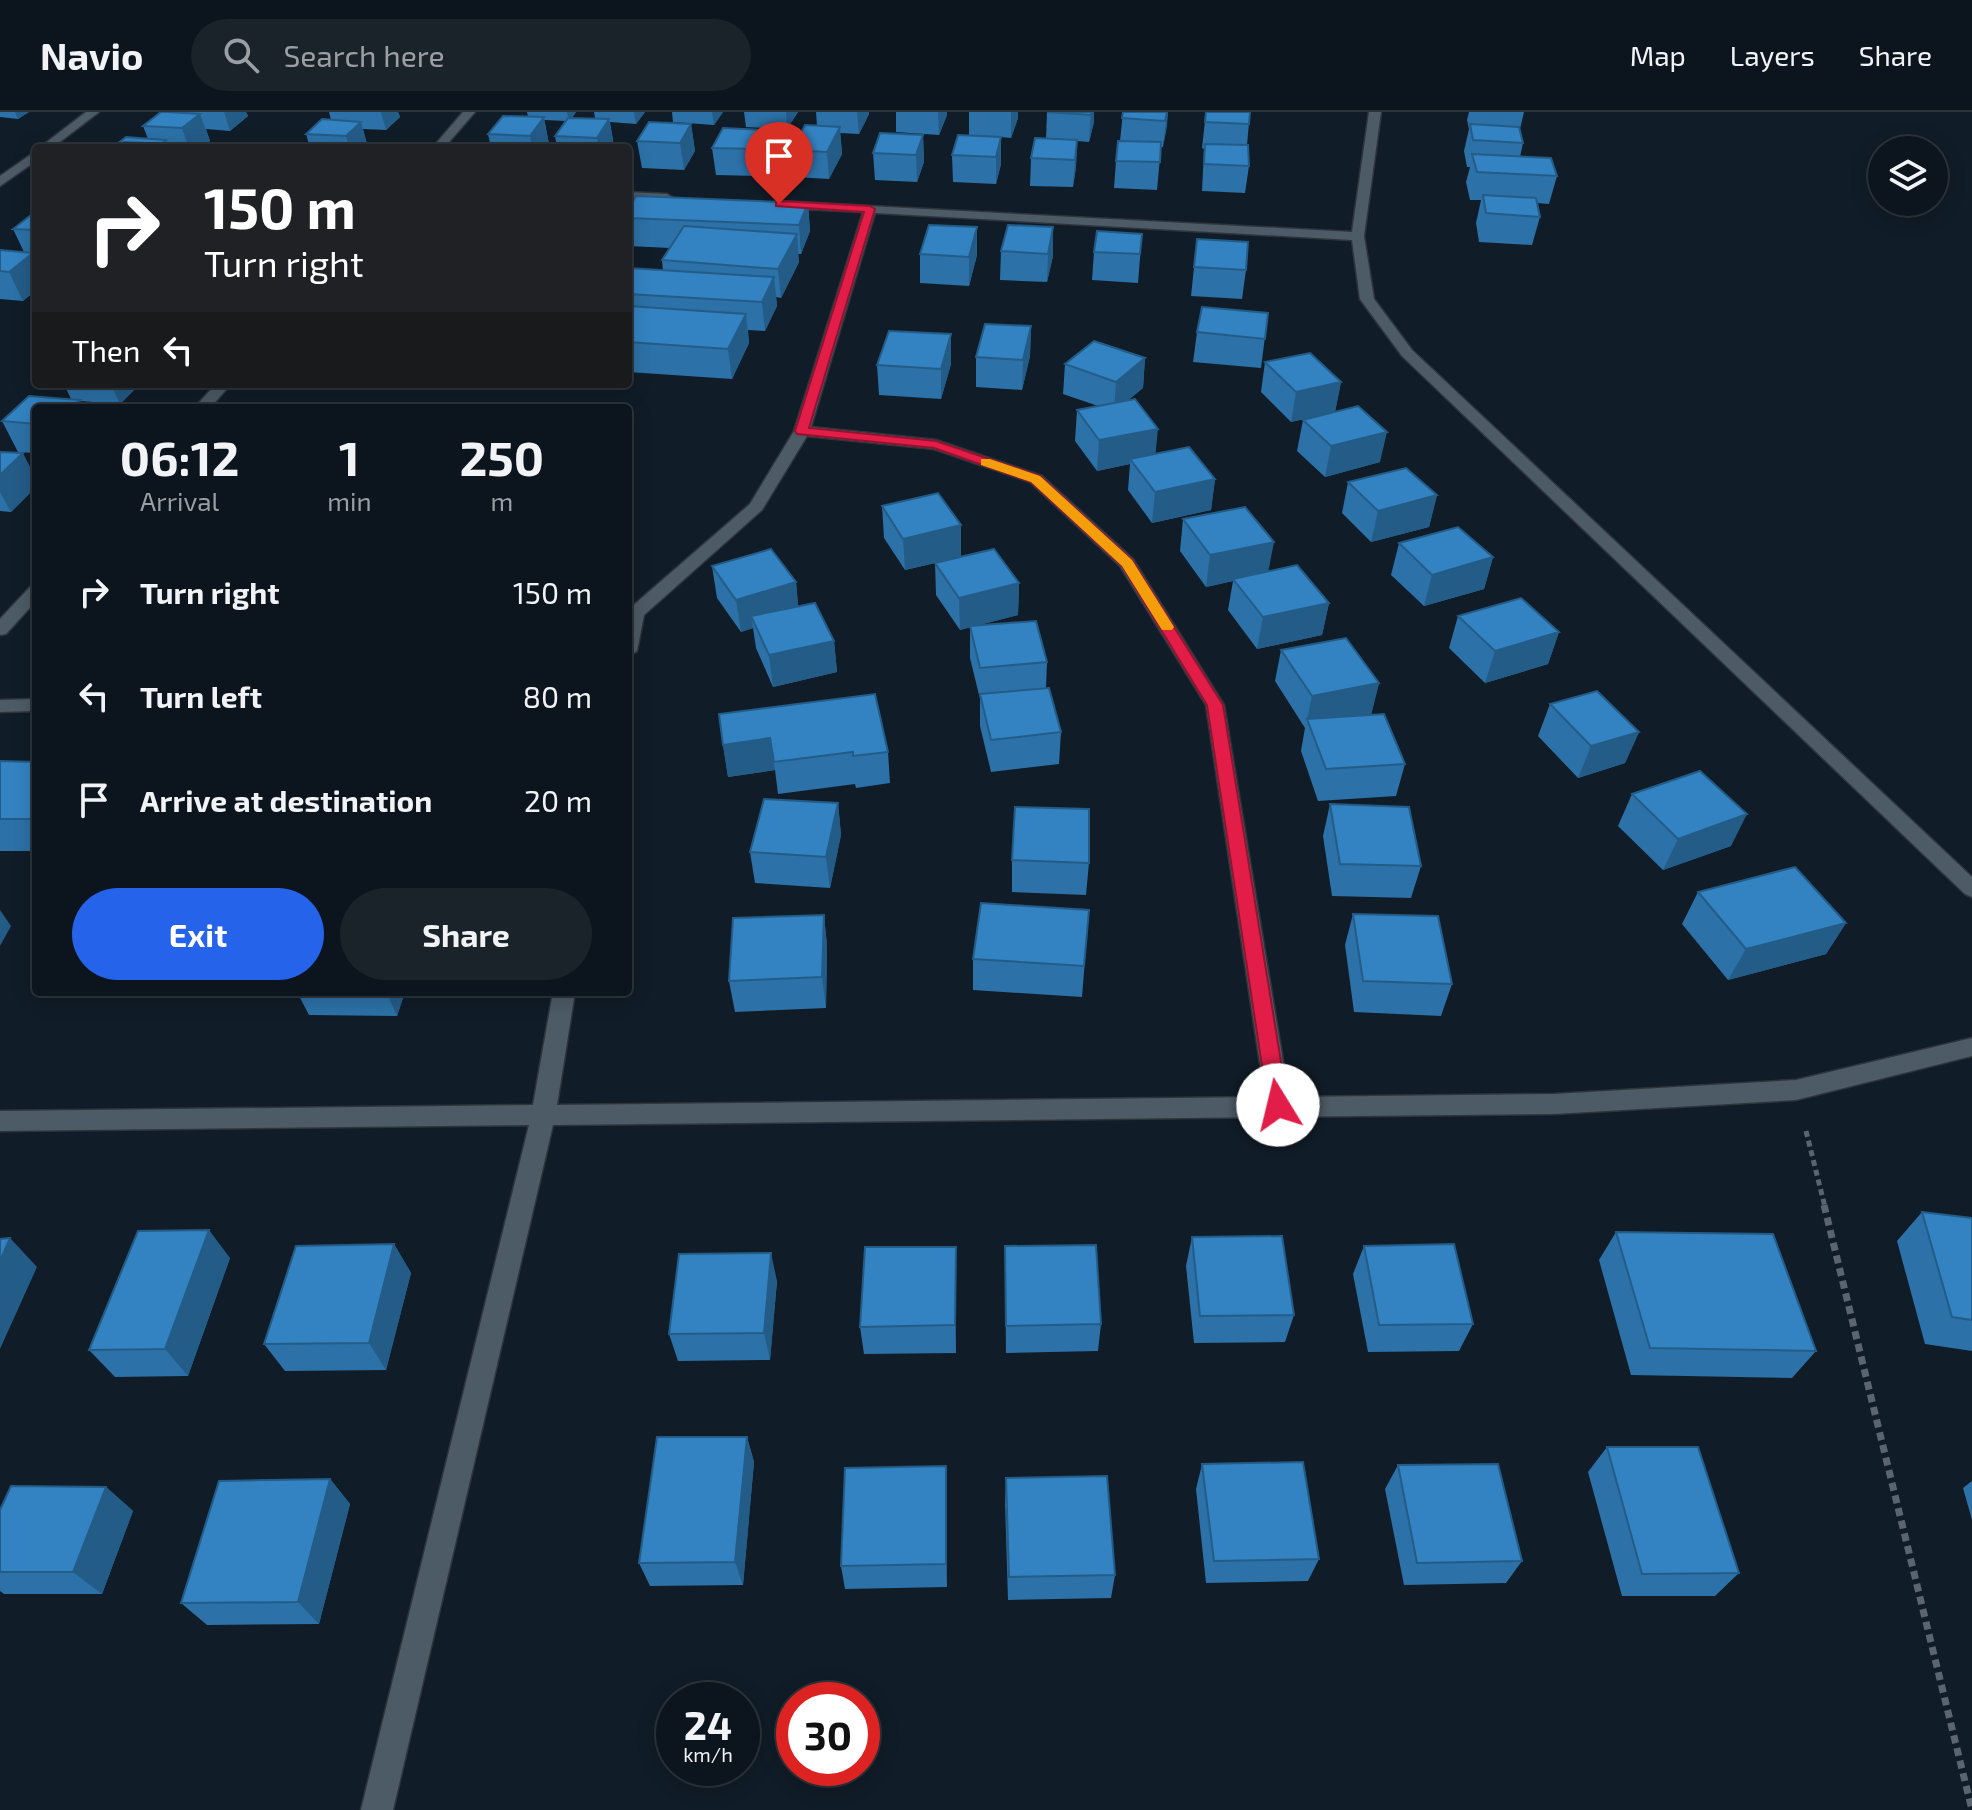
<!DOCTYPE html>
<style>
body{margin:0;font-family:"Exo 2",sans-serif;background:#1a222a;color:#f1f3f6;height:100vh;display:flex;flex-direction:column;font-size:30px;white-space:nowrap}
*{box-sizing:border-box;margin:0}
p{font-size:26px;color:#9a9fa4}
.icon{flex:none;width:44px;height:44px;fill:none;stroke:currentColor;stroke-width:2;stroke-linecap:round;stroke-linejoin:round}
.map{position:relative;flex:1;overflow:hidden}
.sheet{position:absolute;left:32px;top:292px;width:600px;height:592px;display:flex;flex-direction:column;background:#0c151d;border-radius:8px;box-shadow:0 4px 20px #0003,0 0 0 2px #2c343b}
.sheet>*{flex:none}
.hud{position:absolute;left:32px;top:32px;width:600px;height:244px;border-radius:8px;box-shadow:0 4px 20px #0003,0 0 0 2px #2c343b;background:#202124;color:#fff;overflow:hidden}
.controls{position:absolute;left:1868px;top:24px;display:grid;gap:16px}
.controls a{display:grid;place-items:center;width:80px;height:80px;border-radius:50%;background:#0c151d;box-shadow:0 4px 20px #0003,0 0 0 2px #2c343b;font-size:40px}
.speed{position:absolute;left:656px;top:1570px;display:flex;gap:16px;font-size:40px;font-weight:700;text-align:center}
.speed>*{display:grid;place-content:center;width:104px;height:104px;border-radius:50%;background:#0c151d;box-shadow:0 4px 20px #0003,0 0 0 2px #2c343b;line-height:1}
.speed small{font-size:20px;font-weight:400}
.speed .limit{border:12px solid #d22;background:#fff;color:#111}
.pin{position:absolute;display:grid;place-items:center;width:68px;height:68px;color:#fff;margin:-82px -34px;border-radius:50% 50% 50% 0;rotate:-45deg;box-shadow:0 0 8px #0007}
.pin .icon{rotate:45deg}
.me{position:absolute;width:88px;margin:-44px;rotate:351deg;stroke-linejoin:round;filter:drop-shadow(0 0 6px #0008)}
.turn{display:flex;align-items:center;gap:28px;height:168px;padding:0 40px;font-size:36px}
.turn .icon{width:104px;height:104px;stroke-width:2.5}
.turn b{display:block;font-size:56px;line-height:68px}
.then{display:flex;align-items:center;height:76px;padding:0 40px;background:#0003;gap:16px;font-size:30px}
.eta{display:flex;justify-content:space-evenly;align-items:center;height:136px;text-align:center}
.eta b{font-size:48px;font-weight:700;line-height:56px}
.primary-button{display:flex;gap:16px;margin-top:auto;padding:16px 40px}
.primary-button a{flex:1;height:92px;border-radius:48px;background:#2563eb;color:#fff;font-size:32px;font-weight:700;line-height:92px;text-align:center}
.primary-button a+a{background:#1a222a;color:#f1f3f6}
ul{padding:0;list-style:none}
li{display:flex;align-items:center;gap:24px;height:104px;padding:0 40px}
li div{flex:1}
li b{display:block;font-size:30px}
li em{font-style:normal}
header{display:flex;align-items:center;gap:48px;box-sizing:border-box;height:112px;padding:0 40px;background:#0c151d;border-bottom:2px solid #2c343b}
header strong{font-size:38px}
nav{display:flex;gap:44px;margin-inline-start:auto;font-size:28px}
.search{width:560px;height:72px;background:#1a222a;display:flex;align-items:center;gap:20px;box-sizing:border-box;padding:0 28px;border-radius:44px;color:#9a9fa4;font-size:30px}
.map>svg:first-child{display:block}
.lines{fill:none;stroke-linecap:round;stroke-linejoin:round}
.minor-casing{stroke:#2e343c;stroke-width:3}
.path-far1{stroke:#5b656f;stroke-width:5;stroke-dasharray:6 4;stroke-linecap:butt}
.path{stroke:#5b656f;stroke-width:7;stroke-dasharray:8 5;stroke-linecap:butt}
.minor{fill:#4d5b67;fill-rule:evenodd}
.wall{fill:#2c71a7}
.shaded-wall{fill:#245c88}
.building{fill:#3383c2;stroke:#245c88;stroke-width:2}
.route{fill:#e11d48;stroke:#92132f;stroke-width:2}
.slow{fill:#f59e0b}
</style>
<header>
<strong>Navio</strong>
<div class="search"><svg class="icon" aria-label="search" viewBox="0 0 24 24"><circle cx="10" cy="10" r="6"/><path d="M15 15l6 6"/></svg>Search here</div>
<nav><a>Map</a><a>Layers</a><a>Share</a></nav>
</header>
<div class="map">
<svg width="1972" height="1698" viewBox="0 0 1972 1698">
<rect width="100%" height="100%" fill="#101c27"/>
<g class="lines">
<defs>
<path id="minor" d="M86,0H99L52,36H39Z
M463,0H475L444,36H432Z
M1369,0H1381L1364,124L1374,187L1412,238L1972,765V785L1965,782L1402,244L1360,187L1352,128L875,101L811,315L936,328L1042,364L1133,447L1224,593L1289,985L1554,982L1796,968L1972,926V944L1796,988L1554,1002L553,1013L393,1698H361L529,1013L0,1019V999L533,993L553,880H575L557,993L1265,985L1206,593L1120,454L1030,370L934,337L807,324L762,398L644,503L637,539L628,545V498L750,392L794,319L863,100L781,96L775,92L777,89L1352,120Z
M36,39V49L0,74V64Z
M628,80L667,82L673,86L667,90L628,88Z
M216,272H231L210,296H194Z
M36,474V489L6,522L0,523V507L30,475Z
M36,587V599L0,600V588Z"/>
</defs>
<!-- minor casing -->
<use href="#minor" class="minor-casing"/>
<!-- path-far1 -->
<path class="path-far1" d="M1806,1019L1825,1095"/>
<!-- path -->
<path class="path" d="M1824,1093L1972,1698"/>
<!-- minor -->
<use href="#minor" class="minor"/>
</g>
<!-- wall -->
<path class="wall" d="M0,0H29L18,7L0,5Z
M177,0H246L248,4L230,19L206,17L210,29L201,36H116L118,35L117,32L148,27L143,14Z
M329,0H398L400,5L386,18L363,17L368,36H310L306,22L331,8Z
M527,0H576L572,6H595L594,0H645L636,12L610,10L614,34L612,36H557L555,24L566,9L544,8L549,32L546,36H491L488,22L528,4Z
M672,0H723L714,13L673,10Z
M744,0H798L787,17L746,15Z
M816,0H869V2L859,22L840,21L842,42L829,67L794,65L792,38L817,14Z
M896,0H947V3L939,23L896,20Z
M969,0H1018V6L1011,26L1001,25V52L996,72L953,70L952,43L969,23Z
M1047,0H1094V10L1089,30L1077,29L1076,55L1073,75L1030,74L1031,46L1046,27Z
M1123,0H1168L1163,35H1161L1157,78L1114,76L1116,49L1120,29Z
M1206,0H1250L1247,33L1249,54L1245,81L1202,79L1204,37L1202,36Z
M1469,0H1524L1520,17L1523,31L1520,45L1557,64L1549,92L1537,91L1540,105L1532,133L1479,130L1476,111L1481,88H1470L1466,70L1470,55H1467L1464,39L1469,17L1467,8Z
M691,12L695,39L684,58L642,56L637,29Z
M765,18L768,45L758,64L716,63L712,36Z
M923,23L924,50L917,70L875,68L873,41Z
M808,91L810,119L801,142H798L799,150L781,186L776,185L777,194L765,219L748,218L749,231L732,267L628,260V156L663,159L662,148L670,136L628,134V98Z
M36,99V178L23,189L0,187V138L24,140L13,117Z
M977,115V143L969,174L920,171V142Z
M1053,115V144L1047,170L1000,168L1001,139Z
M1142,122L1138,171L1092,168L1094,140Z
M1197,127L1246,158L1242,187L1191,184Z
M1268,201L1261,256L1193,250L1197,220Z
M1031,214L1030,244L1022,278L976,275V245Z
M1145,246L1143,276L1127,289L1156,342L1215,367L1211,398L1152,411L1128,378L1130,352L1097,359L1075,329L1077,298L1098,294L1063,282L1065,252Z
M1265,250L1341,270L1335,300L1380,350L1325,365L1297,339L1303,308L1322,303L1291,310L1261,280Z
M951,252L941,287L879,283L877,253Z
M64,272H140L120,292L80,289L83,296H36V341L18,340L2,309L29,284L71,287Z
M0,340L36,367V375L11,400L0,399Z
M1348,370L1437,383L1429,415L1371,430L1342,401Z
M882,394L961,413V445L905,458L884,426Z
M1183,407L1269,459L1329,491L1322,523L1257,537L1228,498L1233,469L1206,475L1180,439Z
M1399,431L1493,445L1484,477L1424,494L1391,463Z
M935,451L1019,471L1018,503L975,514L1047,550L1046,576L1061,620L1059,652L991,660L980,614V587L970,546V515L960,518L936,483Z
M712,454L796,470L798,494L834,529L837,560L773,575L756,536L753,516L741,520L717,486Z
M1458,504L1559,520L1548,552L1485,571L1449,536Z
M1281,538L1379,571L1371,603L1405,652L1396,684L1318,689L1301,639L1305,616L1275,569Z
M1550,592L1639,620L1625,651L1578,666L1538,624Z
M723,633L888,640L890,671L856,676L855,672L778,682L775,658L728,665Z
M0,649L36,650V739H0Z
M1632,682L1731,734L1663,758L1618,714Z
M838,691L841,723L830,776L755,771L750,740Z
M1330,692L1421,754L1411,786L1332,784L1323,724Z
M1012,748L1089,751L1086,783L1012,780Z
M1698,780L1846,811L1826,842L1728,868L1682,812Z
M1089,798L1082,885L973,878V847Z
M1353,802L1452,872L1441,904L1354,900L1345,833Z
M824,803L827,834L826,896L735,900L729,869Z
M56,880H118L57,882Z
M297,880H405L397,904L309,903Z
M1922,1100L1972,1106V1239L1925,1232L1897,1129Z
M1616,1120L1816,1239L1792,1266L1631,1263L1599,1148Z
M1192,1125L1294,1203L1285,1230L1194,1231L1186,1154Z
M394,1132L411,1161L386,1258L285,1259L264,1232Z
M1005,1134L1101,1212L1098,1239L1006,1241Z
M1364,1134L1473,1212L1459,1239L1368,1240L1353,1162Z
M230,1146L188,1264L115,1265L89,1238Z
M956,1163V1241L864,1242L860,1215Z
M777,1169L770,1248L678,1249L669,1222Z
M747,1325L754,1350L743,1473L650,1474L639,1451Z
M1607,1335L1739,1461L1715,1484H1622L1588,1360Z
M1202,1352L1319,1447L1308,1469L1206,1471L1196,1377Z
M1398,1353L1522,1449L1506,1471L1404,1473L1385,1377Z
M946,1354L947,1475L845,1477L841,1454Z
M1006,1366L1115,1463L1111,1486L1008,1488L1005,1391Z
M330,1367L350,1392L319,1512L207,1513L181,1491Z
M1972,1369V1408L1963,1376Z
M106,1375L133,1399L102,1482H4L0,1479V1398Z"/>
<!-- shaded-wall -->
<path class="shaded-wall" d="M15,0H29L18,7Z
M224,0H246L248,4L230,19Z
M381,0H398L400,5L386,18Z
M567,0H576L569,9Z
M634,0H645L636,12Z
M712,0H723L714,13Z
M786,0H798L787,17Z
M857,0H869V2L859,22Z
M938,0H947V3L939,23Z
M1011,0H1018V6L1011,26Z
M1091,0H1094V10L1089,30Z
M1167,0H1168L1167,15L1163,35Z
M200,2L210,29L201,36H189L182,16Z
M544,5L549,32L546,36H532L530,24Z
M609,7L614,34L612,36H599L597,26Z
M361,10L368,36H349L346,24Z
M691,12L695,39L684,58L680,31Z
M840,15L842,42L829,67L827,40Z
M765,18L768,45L758,64L756,37Z
M923,23L924,50L917,70L916,43Z
M1001,25V52L996,72V45Z
M166,28L169,36H157Z
M1077,28L1076,55L1073,75L1075,48Z
M808,91L810,119L801,142L799,113Z
M977,115V143L969,174V145Z
M1053,115V144L1047,170L1048,142Z
M797,122L799,150L781,186L778,157Z
M33,141L36,147V178L23,189L9,160Z
M774,165L777,194L765,219L762,190Z
M746,202L749,231L732,267L728,237Z
M1031,214L1030,244L1022,278L1023,248Z
M951,222V252L941,287V257Z
M1145,246L1143,276L1114,300L1116,270Z
M1341,270L1335,300L1291,310L1296,280Z
M111,272H140L120,292Z
M80,288L83,296H71Z
M1158,317L1155,347H1130V352L1097,359L1099,328Z
M1387,320L1380,350L1325,365L1331,334Z
M23,341L36,367V375L11,400L0,380V363Z
M1215,367L1211,398L1152,411L1155,380Z
M1437,383L1429,415L1371,430L1378,399Z
M961,413V445L905,458L903,427Z
M1274,430L1268,461L1233,467V469L1206,475L1210,443Z
M1493,445L1484,477L1424,494L1432,463Z
M796,470L799,502L751,504L753,516L741,520L736,488Z
M1019,471L1018,503L960,518L959,486Z
M1329,491L1322,523L1257,537L1263,505Z
M1559,520L1548,552L1485,571L1495,539Z
M834,529L837,560L773,575L769,543Z
M1379,571L1371,603L1307,607L1305,616L1312,584Z
M1639,620L1625,651L1578,666L1591,634Z
M770,626L775,658L728,665L723,633Z
M838,691L841,723L830,776L826,745Z
M1747,702L1731,734L1663,758L1678,727Z
M0,798L11,814L0,834Z
M824,803L827,834L826,896L822,865Z
M1846,811L1826,842L1728,868L1746,837Z
M386,880H405L397,904Z
M209,1118L230,1146L188,1264L165,1237Z
M10,1126L37,1155L0,1237V1149Z
M394,1132L411,1161L386,1258L369,1231Z
M956,1135V1241L955,1213Z
M771,1141L777,1169L770,1248L764,1221Z
M747,1325L754,1350L743,1473L735,1450Z
M946,1354L947,1379V1475L946,1452Z
M330,1367L350,1392L319,1512L298,1490Z
M106,1375L133,1399L102,1482L73,1460Z"/>
<!-- building -->
<path class="building" d="M161,0H169L200,2L182,16L143,14Z
M1047,0H1091V3Z
M1123,0H1167L1165,9L1122,6Z
M1206,0H1250L1249,12L1205,10Z
M503,4L544,5L530,24L488,22Z
M568,6L609,7L597,26L555,24Z
M322,7L361,10L346,24L306,22Z
M649,10L691,12L680,31L637,29Z
M1470,12L1519,15L1523,31L1473,28Z
M805,13L840,15L827,40L792,38Z
M723,16L765,18L756,37L712,36Z
M880,21L923,23L916,43L873,41Z
M958,23L1001,25L996,45L952,43Z
M126,25L166,28L161,32L124,30L121,33L117,32Z
M1035,26L1077,28L1075,48L1031,46Z
M1118,29L1161,30L1160,50L1116,49Z
M124,30L163,32L159,36H116Z
M1205,32L1248,33L1249,54L1204,52Z
M1472,42L1551,46L1557,64L1477,60Z
M1483,83L1536,86L1540,105L1486,101Z
M636,84L808,91L799,113L628,106V98Z
M36,99V118L13,117Z
M929,113L977,115L969,145L920,142Z
M1008,113L1053,115L1048,142L1001,139Z
M684,114L797,122L778,157L662,148Z
M1097,119L1142,122L1140,142L1094,140Z
M1197,127L1248,130L1246,158L1194,155Z
M0,138L33,141L9,160L0,159Z
M628,156L774,165L762,190L628,182Z
M628,194L746,202L728,237L628,230Z
M1202,195L1268,201L1265,227L1197,220Z
M985,212L1031,214L1023,248L976,245Z
M889,219L951,222L941,257L877,253Z
M1094,229L1145,246L1116,270L1065,252Z
M1310,241L1341,270L1296,280L1265,250Z
M29,284L80,288L71,296H36V312L2,309Z
M1135,287L1158,317L1099,328L1077,298Z
M1358,294L1387,320L1331,334L1303,308Z
M1189,335L1215,367L1155,380L1130,347Z
M0,340L23,341L0,363Z
M1406,356L1437,383L1378,399L1348,370Z
M938,381L961,413L903,427L882,394Z
M1245,395L1274,430L1210,443L1183,407Z
M1458,415L1493,445L1432,463L1399,431Z
M771,437L796,470L736,488L712,454Z
M994,437L1019,471L959,486L935,451Z
M1297,453L1329,491L1263,505L1233,467Z
M1521,486L1559,520L1495,539L1458,504Z
M815,491L834,529L769,543L751,504Z
M1036,509L1047,550L980,556L970,514Z
M1346,526L1379,571L1312,584L1281,538Z
M1049,576L1061,620L991,628L980,582Z
M1597,579L1639,620L1591,634L1550,592Z
M875,582L888,640L853,644V640L774,650L770,626L723,633L719,602Z
M1384,602L1405,652L1326,657L1307,607Z
M0,649L36,650V704L34,707H0Z
M1700,659L1747,702L1678,727L1632,682Z
M764,687L838,691L826,745L750,740Z
M1330,692L1409,695L1421,754L1340,752Z
M1015,695L1089,697V751L1012,748Z
M1795,755L1846,811L1746,837L1698,780Z
M981,791L1089,798L1084,854L973,847Z
M1353,802L1438,804L1452,872L1363,869Z
M824,803L822,865L729,869L733,806Z
M1922,1100L1972,1106V1208L1952,1205Z
M209,1118L165,1237L89,1238L138,1119Z
M1616,1120L1773,1122L1816,1239L1650,1236Z
M1282,1124L1294,1203L1200,1204L1192,1125Z
M10,1126L0,1149V1127Z
M394,1132L369,1231L264,1232L296,1134Z
M1454,1132L1473,1212L1379,1213L1364,1134Z
M1096,1133L1101,1212L1006,1214L1005,1134Z
M865,1135H956L955,1213L860,1215Z
M771,1141L764,1221L669,1222L679,1142Z
M657,1325H747L735,1450L639,1451Z
M1607,1335H1698L1739,1461L1642,1462Z
M1303,1350L1319,1447L1214,1449L1202,1352Z
M1498,1352L1522,1449L1417,1451L1398,1353Z
M946,1354V1452L841,1454L845,1356Z
M1107,1364L1115,1463L1009,1465L1006,1366Z
M330,1367L298,1490L181,1491L219,1369Z
M11,1374L106,1375L73,1460H0V1398Z"/>
<!-- route -->
<path class="route" d="M779,89L870,94L875,97L809,316L936,329L1040,364L1132,448L1223,593L1288,993L1285,999H1271L1268,993L1207,593L1122,454L1031,370L934,336L797,322L795,319L864,100L776,94V90Z"/>
<!-- slow -->
<path class="slow" d="M981,347H990L1040,364L1132,448L1174,515L1172,518H1162L1122,454L1031,370L981,353Z"/>
</svg>
<div class="controls">
<a><svg class="icon" aria-label="layers" viewBox="0 0 24 24"><path d="M12 4l9 5-9 5-9-5zM3 14l9 5 9-5"/></svg></a>
</div>
<div class="speed"><div>24<small>km/h</small></div><div class="limit">30</div></div>
<div class="pin" style="left:779px;top:92px;background:#d93025"><svg class="icon" aria-label="arrive" viewBox="0 0 24 24"><path d="M6 21V4h12l-3 4 3 4H6"/></svg></div>
<svg class="me" style="left:1278px;top:993px" viewBox="-20 -20 40 40"><circle r="19" fill="#fff"/><path d="M0-13L10 11 0 6-10 11z" fill="#e11d48"/></svg>
<div class="hud">
<div class="turn"><svg class="icon" aria-label="right" viewBox="0 0 24 24"><path d="M7 20v-9h11M14 6l5 5-5 5"/></svg><div><b>150 m</b>Turn right</div></div>
<div class="then">Then<svg class="icon" aria-label="left" viewBox="0 0 24 24"><path d="M17 20v-9H6M10 6l-5 5 5 5"/></svg></div>
</div>
<section class="sheet">
<div class="eta">
<div><b>06:12</b><p>Arrival</p></div>
<div><b>1</b><p>min</p></div>
<div><b>250</b><p>m</p></div>
</div>
<ul>
<li><svg class="icon" aria-label="right" viewBox="0 0 24 24"><path d="M7 20v-9h11M14 6l5 5-5 5"/></svg><div><b>Turn right</b></div><em>150 m</em></li>
<li><svg class="icon" aria-label="left" viewBox="0 0 24 24"><path d="M17 20v-9H6M10 6l-5 5 5 5"/></svg><div><b>Turn left</b></div><em>80 m</em></li>
<li><svg class="icon" aria-label="arrive" viewBox="0 0 24 24"><path d="M6 21V4h12l-3 4 3 4H6"/></svg><div><b>Arrive at destination</b></div><em>20 m</em></li>
</ul>
<div class="primary-button"><a>Exit</a><a>Share</a></div>
</section>
</div>
